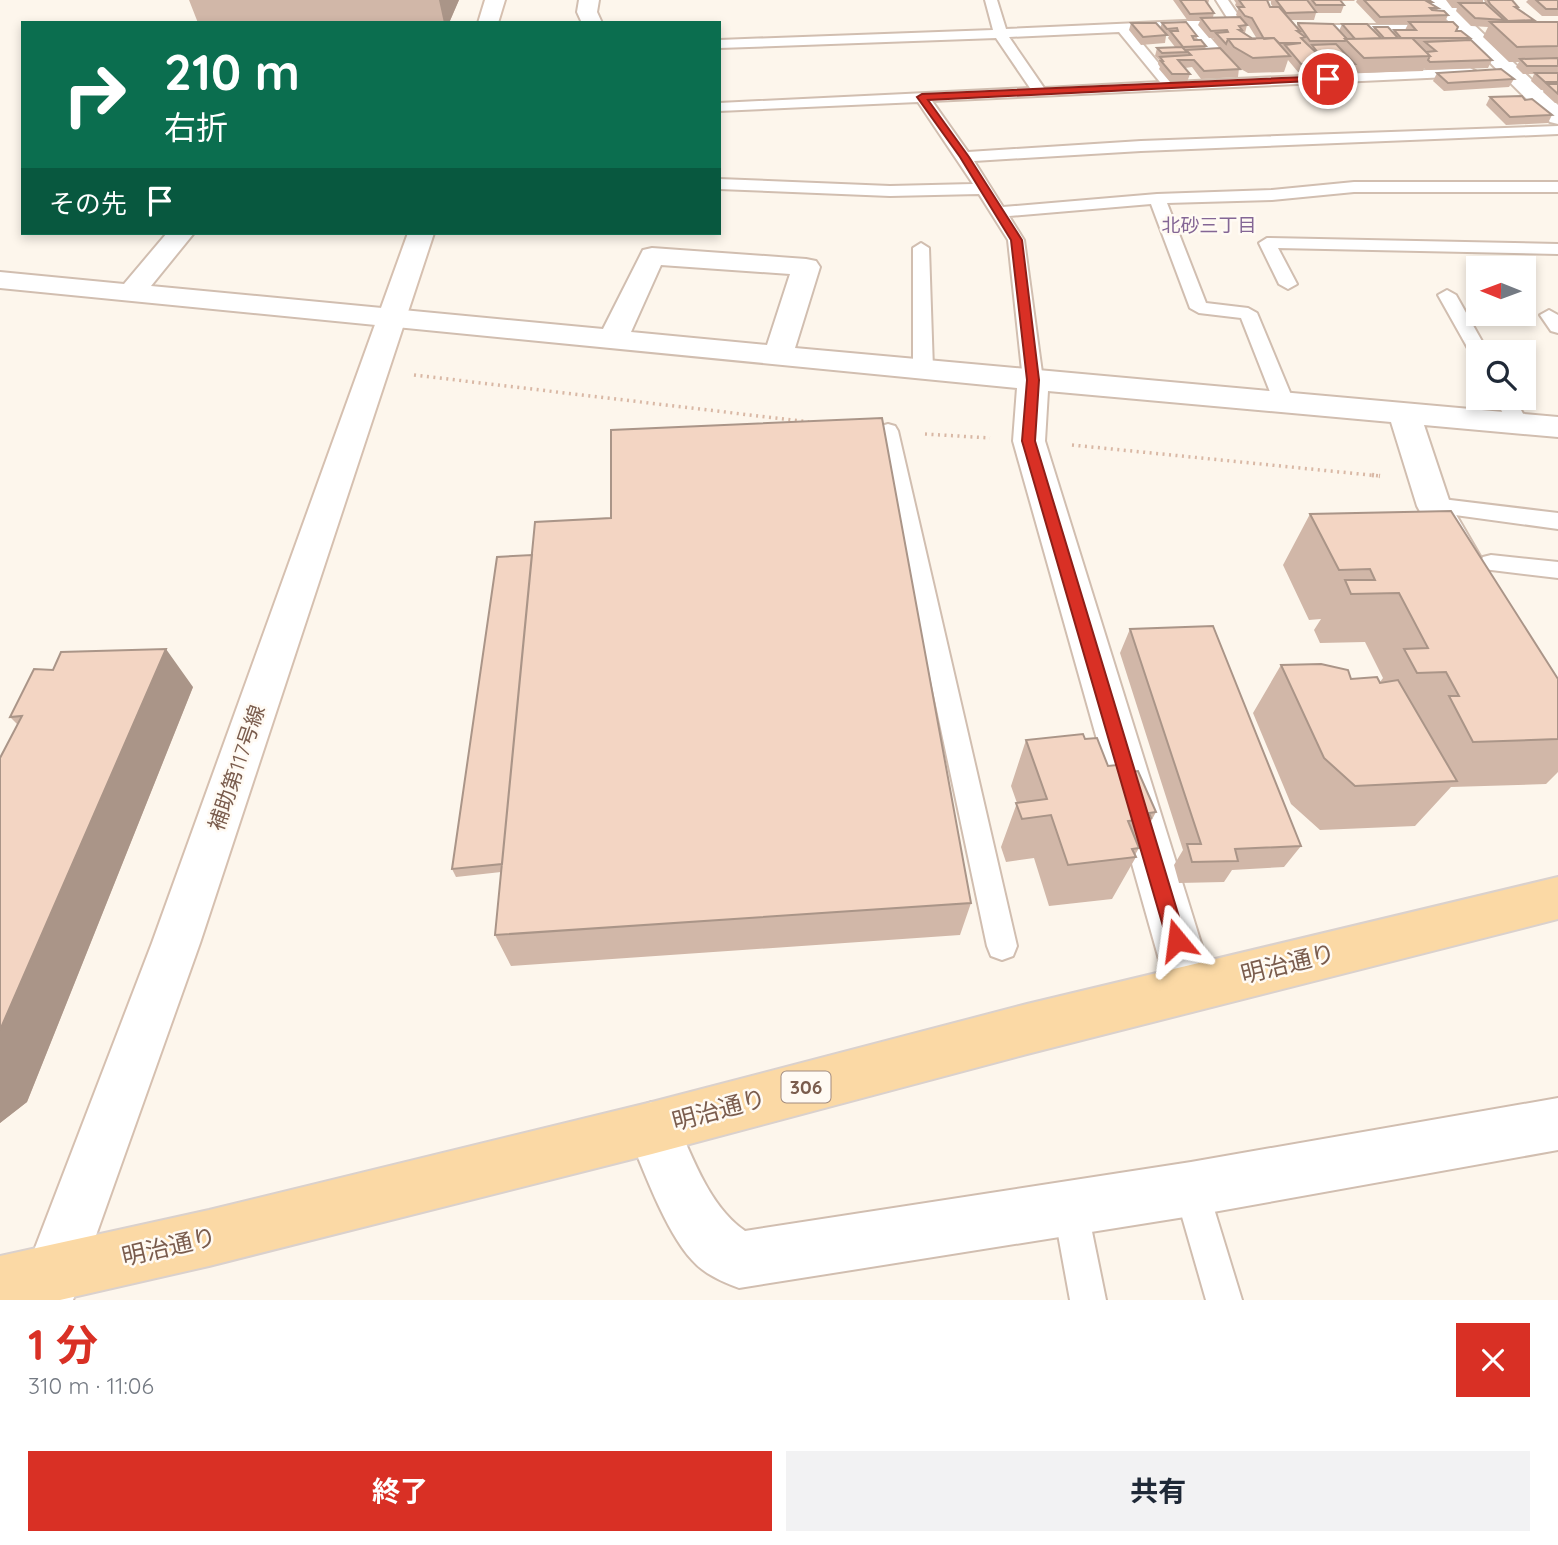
<!DOCTYPE html>
<html lang="ja">
<meta charset="utf-8">
<style>
body{margin:0;font-family:Quicksand,"Noto Sans JP",sans-serif;background:#f2f2f3;color:#1f2937;height:100vh;display:flex;flex-direction:column;font-size:26px;white-space:nowrap}
*{box-sizing:border-box;margin:0}
p{font-size:23px;color:#747a83}
.icon{flex:none;width:38px;height:38px;fill:none;stroke:currentColor;stroke-width:2;stroke-linecap:round;stroke-linejoin:round}
.map{position:relative;height:1300px;overflow:hidden}
.sheet{display:flex;flex-direction:column;background:#fff;flex:1}
.sheet>*{flex:none}
.hud{position:absolute;left:21px;top:21px;width:700px;height:214px;border-radius:0px;box-shadow:0 4px 10px #0003;background:#0b6e4f;color:#fff;overflow:hidden}
.needle{width:46px;rotate:271deg}
.fabs{position:absolute;left:1466px;top:256px;display:grid;gap:14px}
.fabs a{display:grid;place-items:center;width:70px;height:70px;border-radius:0px;background:#fff;box-shadow:0 4px 10px #0003;font-size:35px}
.pin{position:absolute;display:grid;place-items:center;width:60px;height:60px;color:#fff;margin:-30px;border:4px solid #fff;border-radius:50%;box-shadow:0 2px 7px #0007}
.me{position:absolute;width:77px;margin:-38px;rotate:344deg;stroke-linejoin:round;filter:drop-shadow(0 0 5px #0008)}
.turn{display:flex;align-items:center;gap:24px;height:147px;padding:0 28px;font-size:32px}
.turn .icon{width:91px;height:91px;stroke-width:2.5}
.turn b{display:block;font-size:49px;line-height:60px}
.then{display:flex;align-items:center;height:66px;padding:0 28px;background:#0003;gap:14px;font-size:26px}
.round{display:grid;place-items:center;flex:none;width:74px;height:74px;border-radius:0px;background:#f2f2f3}
.headline{display:flex;align-items:center;justify-content:space-between;height:119px;padding:0 28px}
h1{font-size:42px;font-weight:700;line-height:52px;color:#d93025}
.cta{display:flex;gap:14px;margin-top:auto;padding:14px 28px}
.cta a{flex:1;height:80px;border-radius:0px;background:#d93025;color:#fff;font-size:28px;font-weight:700;line-height:80px;text-align:center}
.cta a+a{background:#f2f2f3;color:#1f2937}
.map>svg:first-child{display:block}
.lines{fill:none;stroke-linecap:round;stroke-linejoin:round}
.lane-casing{stroke:#d1beb0;stroke-width:4}
.street-casing{stroke:#d1beb0;stroke-width:4}
.secondary-casing{stroke:#d6c0b0;stroke-width:4}
.primary-casing{stroke:#dad1cd;stroke-width:4}
.path-far1{stroke:#d9b8a5;stroke-width:3.5;stroke-dasharray:2 4.5;stroke-linecap:butt}
.path{stroke:#d9b8a5;stroke-width:4.5;stroke-dasharray:2 5;stroke-linecap:butt}
.lane{fill:#fff;fill-rule:evenodd}
.street{fill:#fff;fill-rule:evenodd}
.secondary{fill:#fff;fill-rule:evenodd}
.primary{fill:#fbd9a5;fill-rule:evenodd}
.wall{fill:#d1b7a8;fill-rule:evenodd}
.shaded-wall{fill:#aa9588}
.building{fill:#f3d5c3;stroke:#aa9588;stroke-width:2}
.route{fill:#d93025;stroke:#8d1f18;stroke-width:2}
.labels{text-anchor:middle;stroke-width:5;stroke-linejoin:round;paint-order:stroke}
.far-neighbourhood-label{font-size:19px;fill:#846695;stroke:#fffaf3}
.shield{fill:#fffaf3;stroke:#a28b7f;stroke-width:2}
.shield-label{font-size:19px;font-weight:bold;fill:#7a5c4d}
.street-label{font-size:21px;fill:#7a5c4d;stroke:#fffaf3}
.near-street-label{font-size:24px;fill:#7a5c4d;stroke:#fffaf3}
</style>
<div class="map">
<svg width="1558" height="1300" viewBox="0 0 1558 1300">
<rect width="100%" height="100%" fill="#fdf6ec"/>
<g class="lines">
<defs>
<path id="lane" d="M985,0H997L1006,29L1228,19L1216,0H1228L1243,22L1241,25L1202,28L1223,52L1221,55H1211L1189,28L1132,31L1174,82L1470,68L1477,72L1470,76L932,101L968,152L1141,141L1558,126V134L1141,151L974,161L1003,207L1157,194L1272,190L1354,182H1558V192H1354L1272,200L1167,203L1206,303L1248,308L1257,313L1294,402L1291,406H1277L1274,402L1241,318L1199,313L1190,308L1151,204L1009,216L1024,240L1043,380L1040,384H1026L1023,380L1008,240L979,194L890,196L719,189V179L890,186L973,184L918,102L719,111V103L1030,88L996,38L719,48V40L993,30ZM1119,32L1160,82L1044,88L1009,37Z
M1305,25H1440L1446,29L1440,33L1300,32V26Z
M1267,238L1558,244V254L1278,248L1297,284L1288,289L1279,284L1259,243Z
M921,243L929,248L933,369L923,375L913,369V248Z
M1447,290L1456,295L1488,352H1479V358L1470,352L1438,295Z
M1549,310L1558,315V333L1551,331L1540,315Z
M1494,397H1514L1528,423L1525,428H1511Z
M888,424L895,426L898,431L1017,946L1013,956L1002,960L991,956L987,946L878,431L881,426Z
M1434,498L1558,513V529L1426,511L1423,506L1426,501Z
M1491,555L1558,562V578L1483,569L1480,563L1483,557Z
M1191,1172L1203,1177L1208,1189L1242,1300H1206L1174,1189L1179,1177Z
M1070,1190L1082,1195L1087,1207L1106,1300H1070L1053,1207L1058,1195Z"/>
<path id="street" d="M579,0H599L597,12L602,23H582L577,12Z
M1427,0H1448L1558,105V124L1550,122Z
M167,233H194L151,286L603,329L643,250L652,248L806,259L816,261L820,267L795,348L1558,417V437L1424,425L1451,506L1480,556L1475,565L1462,569L1449,565L1417,506L1391,422L1048,391L1045,441L1215,988L1208,1005L1191,1012L1174,1005L1167,988L1013,441L1017,388L0,288V272L124,284ZM661,265L790,274L767,345L631,332Z
M1558,1098V1150L1191,1216L739,1288C723,1282 704,1274 692,1260C665,1231 642,1166 626,1128L633,1109L652,1102L671,1109C690,1150 707,1205 745,1231L1191,1162Z"/>
<path id="secondary" d="M485,0H505L498,23H478Z
M408,233H434L200,943L73,1300H15L152,943Z"/>
<path id="primary" d="M1558,877V919L1027,1054L652,1154L209,1266L60,1300H0V1256L209,1210L652,1102L1027,1004Z"/>
</defs>
<!-- lane casing -->
<use href="#lane" class="lane-casing"/>
<!-- street casing -->
<use href="#street" class="street-casing"/>
<!-- secondary casing -->
<use href="#secondary" class="secondary-casing"/>
<!-- primary casing -->
<use href="#primary" class="primary-casing"/>
<!-- path-far1 -->
<path class="path-far1" d="M414,375L809,422
M925,434L990,438
M1072,445L1380,476"/>
<!-- path -->
<path class="path" d="M1372,475L1380,476"/>
<!-- lane -->
<use href="#lane" class="lane"/>
<!-- street -->
<use href="#street" class="street"/>
<!-- secondary -->
<use href="#secondary" class="secondary"/>
<!-- primary -->
<use href="#primary" class="primary"/>
</g>
<!-- wall -->
<path class="wall" d="M189,0H459L449,23H198Z
M1173,0H1209L1208,4L1214,13L1213,17H1238L1236,15L1238,9L1235,5L1236,3L1234,0H1355L1354,1H1341L1344,5L1341,13H1316L1314,20H1291L1297,27L1298,23L1339,31L1342,24L1373,30L1374,27L1393,32L1394,30H1405L1408,24H1377L1356,2L1357,0H1429L1432,2L1431,4L1438,8L1437,11L1448,15L1445,22L1456,31L1470,38L1469,40L1492,60L1488,68L1426,70L1424,68L1423,71L1358,73L1353,68L1352,72H1298L1288,60L1284,72L1248,73L1239,68L1238,77L1201,79L1192,67L1185,68L1190,74L1187,82H1170L1159,69L1160,67L1158,64L1159,60L1155,56L1157,48L1175,47L1168,38L1169,36H1166L1165,43L1141,45L1129,30L1131,23L1160,28L1162,23L1197,36L1196,40L1206,46L1205,49L1220,48L1213,40L1214,38H1209L1198,25L1200,21H1188ZM1267,1H1271V4L1273,7H1270ZM1247,25L1249,26L1257,39H1253L1245,33Z
M1446,0H1483V3L1486,4L1484,0H1512L1518,7L1517,8L1534,20L1533,22H1558V103H1555L1543,92L1544,90H1541L1531,81L1534,74H1523L1516,67L1519,62H1509L1483,37L1488,27L1471,26L1456,11L1457,8H1452Z
M1528,0H1558V16H1542L1526,2Z
M1437,73L1514,79L1509,87L1444,91L1433,81Z
M1490,97L1525,100L1552,115L1548,123L1506,125L1486,105Z
M1310,514L1558,679V772L1546,784L1451,787L1415,826L1320,830L1291,804L1253,713L1281,665L1351,679L1380,682L1383,678L1365,642L1320,643L1314,630L1321,619L1309,620L1283,565Z
M611,518L971,903L960,935L511,966L495,935L501,872L456,877L452,869L532,555Z
M1130,629L1301,846L1284,867L1232,870L1224,882L1179,883L1174,865L1183,850L1120,653Z
M193,687L27,1102L0,1123V758L18,725L10,717Z
M1085,739L1108,766L1130,772L1156,812L1138,846L1139,848L1135,855L1136,857L1112,899L1049,906L1034,858L1006,862L1001,847L1017,803L1011,786L1026,740Z"/>
<!-- shaded-wall -->
<path class="shaded-wall" d="M439,0H459L449,23H444Z
M166,649L193,687L27,1102L0,1123V1030Z"/>
<!-- building -->
<path class="building" d="M1180,0H1206H1205L1214,13L1190,14Z
M1239,0H1267L1270,7H1279L1300,31H1297L1305,37L1301,38L1307,44L1322,58L1312,45L1336,44L1355,64H1301L1285,45L1301,43H1279L1274,38L1264,39L1252,18L1245,16L1238,7H1244Z
M1276,0H1307L1316,12L1286,13Z
M1312,0H1340L1344,5H1316Z
M1364,0H1429L1432,2H1428L1438,8H1430L1432,10L1444,11L1448,15L1380,17Z
M1488,0H1512L1518,7H1515L1534,20L1508,21L1490,4Z
M1536,0H1558V9H1546Z
M1459,3H1485L1504,20L1475,18Z
M1240,17L1247,25L1239,26L1242,30H1239L1253,39H1228L1226,44L1216,33L1228,32L1227,30L1211,31L1201,18Z
M1186,22L1197,36H1192L1194,40H1201L1206,46L1183,47L1170,31H1178L1177,28L1167,29L1162,23Z
M1409,22H1453L1458,27L1456,31H1461L1470,38H1401L1394,30H1416Z
M1490,22H1558V46L1517,47Z
M1131,23H1156L1167,35L1143,37Z
M1298,23L1333,24L1347,39L1345,41H1310L1298,24Z
M1342,24H1367L1381,38L1355,39Z
M1374,27H1388L1398,38H1384Z
M1274,38L1290,56L1253,58L1234,47L1228,39Z
M1412,38L1430,56L1364,58L1345,39Z
M1471,40L1492,60L1430,62L1428,60L1430,56L1426,52L1436,51L1425,42Z
M1182,47L1187,52L1162,53L1157,48Z
M1220,48L1240,69L1204,71L1194,60H1178L1190,74H1172L1161,61H1163L1160,57L1191,55L1186,50Z
M1558,58V66H1527L1520,59Z
M1501,69L1514,79L1448,83L1437,73Z
M1535,73H1558V82H1545Z
M1547,84H1558V94Z
M1522,96L1525,100L1532,99L1552,115L1510,117L1490,97Z
M882,418L971,903L495,935L535,522L611,518V430Z
M1451,511L1558,679V739L1473,742L1449,696H1459L1446,672L1417,673L1404,649L1428,648L1399,593L1351,594L1345,580H1375L1370,569L1339,570L1310,514Z
M532,555L502,864L452,869L497,557Z
M1213,626L1301,846L1235,849L1238,861L1192,862L1187,844H1201L1130,629Z
M166,649L0,1030V758L22,716L10,717L34,669L53,670L61,652Z
M1321,664L1348,670L1351,679L1377,677L1380,683L1398,680L1457,781L1355,786L1324,758L1281,665Z
M1083,734L1085,739L1097,738L1108,766L1127,764L1130,772L1138,771L1156,812L1149,813L1151,818L1128,821L1139,848L1132,849L1136,857L1068,865L1051,815L1022,819L1016,803L1047,799L1026,740Z"/>
<!-- route -->
<path class="route" d="M1328,76L1333,79L1331,80L928,100L969,157L1022,240L1039,380L1035,441L1186,940L1184,946L1177,949L1170,946L1167,940L1022,441L1027,380L1011,240L960,157L917,97L922,94Z"/>
<g class="labels">
<!-- far-neighbourhood labels -->
<g class="far-neighbourhood-label">
<text x="1209" y="232">北砂三丁目</text>
</g>
<!-- shield labels -->
<rect class="shield" x="781.5" y="1071.5" width="49" height="31" rx="5"/>
<g class="shield-label">
<text x="806" y="1094">306</text>
</g>
<!-- street labels -->
<g class="street-label">
<text transform="translate(237 768) rotate(-71)" y="7">補助第117号線</text>
</g>
<!-- near-street labels -->
<g class="near-street-label">
<text transform="translate(1288 964) rotate(-14)" y="8">明治通り</text>
<text transform="translate(719 1110) rotate(-15)" y="8">明治通り</text>
<text transform="translate(169 1247) rotate(-13)" y="8">明治通り</text>
</g>
</g>
</svg>
<div class="fabs">
<a><svg class="needle" viewBox="-14 -14 28 28"><path d="M0-13l5 13h-10z" fill="#e53935"/><path d="M0 13l5-13h-10z" fill="#747a83"/></svg></a>
<a><svg class="icon" aria-label="search" viewBox="0 0 24 24"><circle cx="10" cy="10" r="6"/><path d="M15 15l6 6"/></svg></a>
</div>
<div class="pin" style="left:1328px;top:79px;background:#d93025"><svg class="icon" aria-label="arrive" viewBox="0 0 24 24"><path d="M6 21V4h12l-3 4 3 4H6"/></svg></div>
<svg class="me" style="left:1177px;top:940px" viewBox="-20 -20 40 40"><path d="M0-17L14 15 0 8-14 15z" fill="#d93025" stroke="#fff" stroke-width="4"/></svg>
<div class="hud">
<div class="turn"><svg class="icon" aria-label="right" viewBox="0 0 24 24"><path d="M7 20v-9h11M14 6l5 5-5 5"/></svg><div><b>210 m</b>右折</div></div>
<div class="then">その先<svg class="icon" aria-label="arrive" viewBox="0 0 24 24"><path d="M6 21V4h12l-3 4 3 4H6"/></svg></div>
</div>
</div>
<section class="sheet">
<div class="headline"><div><h1>1 分</h1><p>310 m · 11:06</p></div><a class="round" style="background:#d93025;color:#fff"><svg class="icon" aria-label="close" viewBox="0 0 24 24"><path d="M6 6l12 12M18 6L6 18"/></svg></a></div>
<div class="cta"><a>終了</a><a>共有</a></div>
</section>
